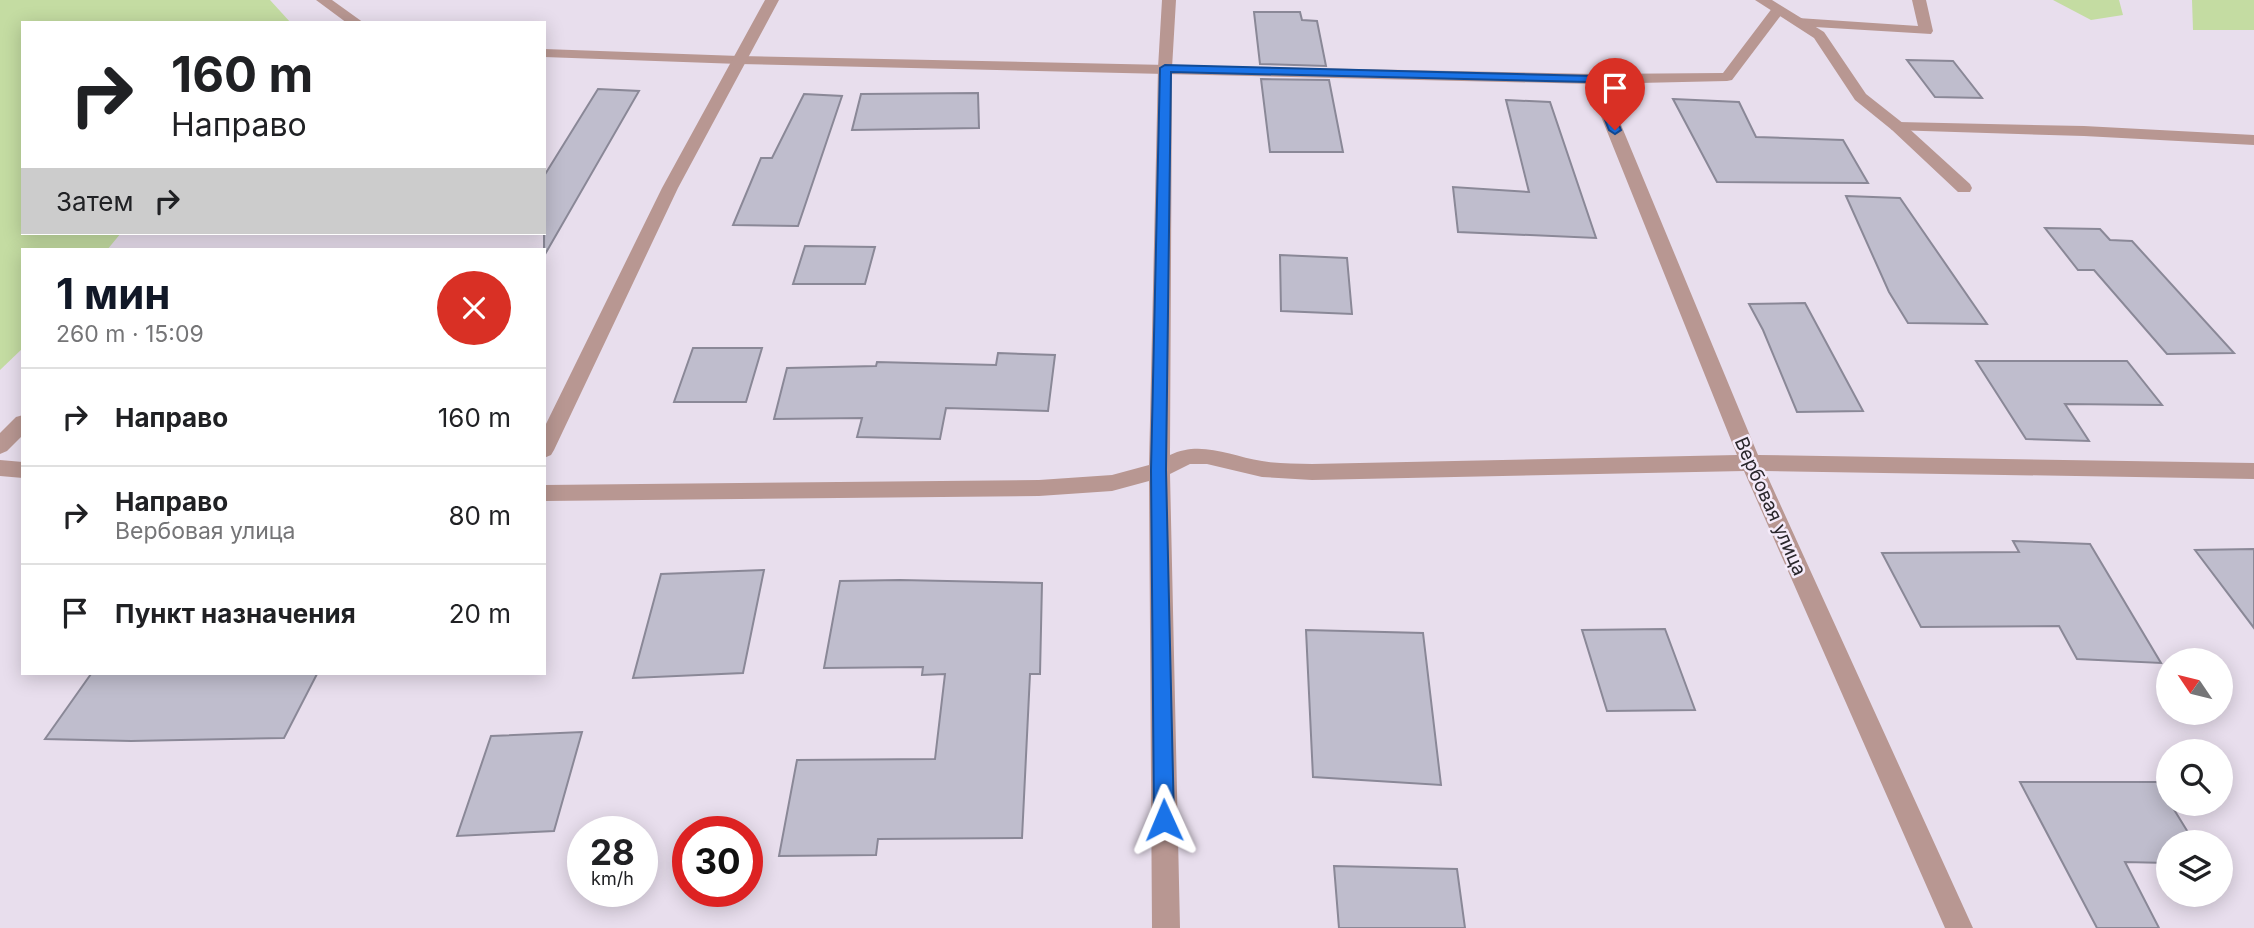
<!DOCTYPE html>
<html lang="ru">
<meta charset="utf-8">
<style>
body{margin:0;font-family:Inter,sans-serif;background:#f6f6f6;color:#202124;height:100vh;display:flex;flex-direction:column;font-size:26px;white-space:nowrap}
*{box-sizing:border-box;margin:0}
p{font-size:23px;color:#757577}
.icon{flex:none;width:38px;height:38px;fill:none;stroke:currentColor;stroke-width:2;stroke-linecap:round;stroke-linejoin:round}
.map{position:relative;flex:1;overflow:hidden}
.details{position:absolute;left:21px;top:248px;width:525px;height:427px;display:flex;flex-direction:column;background:#fff;border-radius:0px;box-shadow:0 4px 18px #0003}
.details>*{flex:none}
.hud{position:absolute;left:21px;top:21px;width:525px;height:214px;border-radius:0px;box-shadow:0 4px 18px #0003;background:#fff;color:#202124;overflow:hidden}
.needle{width:46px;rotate:305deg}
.controls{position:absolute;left:2156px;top:648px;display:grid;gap:14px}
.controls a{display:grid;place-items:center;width:77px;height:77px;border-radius:50%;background:#fff;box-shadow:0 4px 18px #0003;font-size:35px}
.speed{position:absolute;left:567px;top:816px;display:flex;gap:14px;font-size:35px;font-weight:700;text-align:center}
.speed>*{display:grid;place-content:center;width:91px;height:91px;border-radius:50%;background:#fff;box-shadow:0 4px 18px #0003;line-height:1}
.speed small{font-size:18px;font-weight:400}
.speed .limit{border:10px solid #d22;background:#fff;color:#111}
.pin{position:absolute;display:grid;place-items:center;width:60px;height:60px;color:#fff;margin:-72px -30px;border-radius:50% 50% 50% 0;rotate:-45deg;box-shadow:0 0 7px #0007}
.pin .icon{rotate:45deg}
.me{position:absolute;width:77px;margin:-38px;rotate:359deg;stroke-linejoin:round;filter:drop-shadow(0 0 5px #0008)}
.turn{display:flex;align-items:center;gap:24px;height:147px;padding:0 35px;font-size:32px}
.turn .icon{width:91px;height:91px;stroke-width:2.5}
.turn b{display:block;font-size:49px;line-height:60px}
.then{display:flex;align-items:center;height:66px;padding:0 35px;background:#0003;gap:14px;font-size:26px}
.round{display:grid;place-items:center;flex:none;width:74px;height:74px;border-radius:37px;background:#f6f6f6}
.headline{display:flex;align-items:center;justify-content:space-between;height:119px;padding:0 35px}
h1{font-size:42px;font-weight:700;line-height:52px;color:#111827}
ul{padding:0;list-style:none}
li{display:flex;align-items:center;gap:21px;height:98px;padding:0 35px;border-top:2px solid #e0e0e0}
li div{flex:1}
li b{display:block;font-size:26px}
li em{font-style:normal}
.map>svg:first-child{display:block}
.green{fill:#c4dca2}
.building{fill:#bfbdcd;stroke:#8a8897;stroke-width:2}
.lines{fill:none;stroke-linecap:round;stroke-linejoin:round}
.lane{fill:#b89792;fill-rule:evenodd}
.street{fill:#b89792;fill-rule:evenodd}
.route{fill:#1a73e8;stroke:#114b97;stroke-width:2}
.labels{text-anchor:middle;stroke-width:5;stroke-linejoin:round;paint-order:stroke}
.street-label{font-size:19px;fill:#2a272c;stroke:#f5ebfa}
</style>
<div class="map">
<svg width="2254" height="928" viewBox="0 0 2254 928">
<rect width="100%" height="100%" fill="#e8deed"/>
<!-- green -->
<path class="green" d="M0,0H270L291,23H23V233H121L107,250H23V348L0,370Z
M2053,0H2119L2123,15L2091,20Z
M2192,0H2254V30H2193Z"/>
<!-- building -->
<path class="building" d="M1254,12H1300L1302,20L1317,21L1326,66L1260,64Z
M1907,60L1953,61L1982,98L1935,97Z
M1261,79L1329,80L1343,152H1270Z
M598,89L639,91L544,256V176Z
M978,93L979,128L852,130L861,94Z
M804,94L842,96L798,226L733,225L761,158H772Z
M1673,99L1739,102L1756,137L1843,140L1868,183L1717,182Z
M1506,100L1550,102L1596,238L1458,232L1453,187L1529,192Z
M1846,196L1900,198L1987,324L1908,323L1889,292Z
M2045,228L2100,229L2110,240L2132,241L2234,353L2167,354L2094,270H2078Z
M805,246L875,247L865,284H793Z
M1280,255L1347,258L1352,314L1281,311Z
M1805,303L1863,411L1797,412L1763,330L1749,304Z
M693,348H762L746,402H674Z
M998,353L1055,355L1048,411L946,408L940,439L857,437L862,418L774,419L787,368L876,366L877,362L996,365Z
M1976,361H2127L2162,405L2065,404L2089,441L2026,439Z
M2013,541L2090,544L2161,663L2077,659L2059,626L1921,627L1882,553L2019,552Z
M2254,549V628L2195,550Z
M764,570L743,673L633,678L661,574Z
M900,580L1042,583L1040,674H1030L1022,838L878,839L876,855L779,856L797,760L935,759L945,674L922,675L923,667L824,668L840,581Z
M1665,629L1695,710L1607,711L1582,630Z
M1306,630L1423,633L1441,785L1313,777Z
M91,674H317L284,738L131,741L45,739Z
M582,732L554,831L457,836L491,736Z
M2020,782H2157L2194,842H2168V863L2125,862L2159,928H2097Z
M1334,866L1457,869L1465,928H1339Z"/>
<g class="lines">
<!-- lane -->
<path class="lane" d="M316,0H332L364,23H347Z
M1912,0H1926L1933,31L1931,34L1798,26L1791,22L1798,18L1918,26Z
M1778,6L1785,10L1732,80L1727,81L1594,84L739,64L544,57V49L739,56L1594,74L1723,73L1773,7Z
M1898,122L2084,126L2254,135V145L2084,136L1892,130L1890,127Z
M23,415V435L7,451L0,454V433L16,417Z"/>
<!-- street -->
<path class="street" d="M765,0H779L678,188L554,450L551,455L544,458V428L662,188Z
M1162,0H1176L1172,68L1170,455C1201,440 1230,456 1262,461C1278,464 1295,463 1312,464L1737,455L1586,79L1594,74L1602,79L1758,455L2254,463V479L1765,471L1973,928H1945L1744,471L1312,480L1262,477L1207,464H1190L1170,474L1180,928H1152L1149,481L1112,491L1039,496L544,501V485L1039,480L1112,475L1149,465L1158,68Z
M1755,0H1772L1824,32L1866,94L1904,124L1970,184L1972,188L1970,192H1958L1892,130L1855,100L1814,38Z
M0,460L23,462V478L0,476Z"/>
</g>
<!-- route -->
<path class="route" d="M1165,65L1594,76L1600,79L1621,130L1615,134L1609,130L1590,82L1171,72L1166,470L1174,820L1171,827L1164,830L1157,827L1154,820L1151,470L1160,68Z"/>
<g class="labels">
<!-- street labels -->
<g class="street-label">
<text transform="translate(1771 506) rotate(66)" y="7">Вербовая улица</text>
</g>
</g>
</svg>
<div class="controls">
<a><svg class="needle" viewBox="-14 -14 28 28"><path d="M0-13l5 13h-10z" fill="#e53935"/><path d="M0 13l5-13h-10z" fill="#757577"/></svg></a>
<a><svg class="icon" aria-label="search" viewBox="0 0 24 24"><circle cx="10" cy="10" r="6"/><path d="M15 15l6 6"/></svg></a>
<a><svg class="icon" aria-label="layers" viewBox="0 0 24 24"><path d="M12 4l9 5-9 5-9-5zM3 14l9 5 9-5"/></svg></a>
</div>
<div class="speed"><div>28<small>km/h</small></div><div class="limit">30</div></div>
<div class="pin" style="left:1615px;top:130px;background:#d93025"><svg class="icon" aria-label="arrive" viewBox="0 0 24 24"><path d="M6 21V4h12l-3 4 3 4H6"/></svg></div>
<svg class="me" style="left:1164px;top:820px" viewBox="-20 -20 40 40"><path d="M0-17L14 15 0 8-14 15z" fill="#1a73e8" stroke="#fff" stroke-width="4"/></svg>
<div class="hud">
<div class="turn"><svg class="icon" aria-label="right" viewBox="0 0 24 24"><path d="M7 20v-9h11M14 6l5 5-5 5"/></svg><div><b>160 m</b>Направо</div></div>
<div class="then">Затем<svg class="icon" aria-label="right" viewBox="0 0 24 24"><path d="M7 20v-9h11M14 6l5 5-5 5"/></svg></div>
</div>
<section class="details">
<div class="headline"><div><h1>1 мин</h1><p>260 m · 15:09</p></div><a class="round" style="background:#d93025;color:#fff"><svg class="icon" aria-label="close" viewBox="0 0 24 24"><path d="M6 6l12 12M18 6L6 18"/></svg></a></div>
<ul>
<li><svg class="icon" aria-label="right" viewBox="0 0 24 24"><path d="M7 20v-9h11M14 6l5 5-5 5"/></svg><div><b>Направо</b></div><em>160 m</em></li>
<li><svg class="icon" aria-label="right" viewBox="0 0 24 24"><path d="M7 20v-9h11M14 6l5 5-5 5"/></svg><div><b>Направо</b><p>Вербовая улица</p></div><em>80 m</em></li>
<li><svg class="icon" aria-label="arrive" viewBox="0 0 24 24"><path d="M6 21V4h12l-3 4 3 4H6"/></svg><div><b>Пункт назначения</b></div><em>20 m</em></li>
</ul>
</section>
</div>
